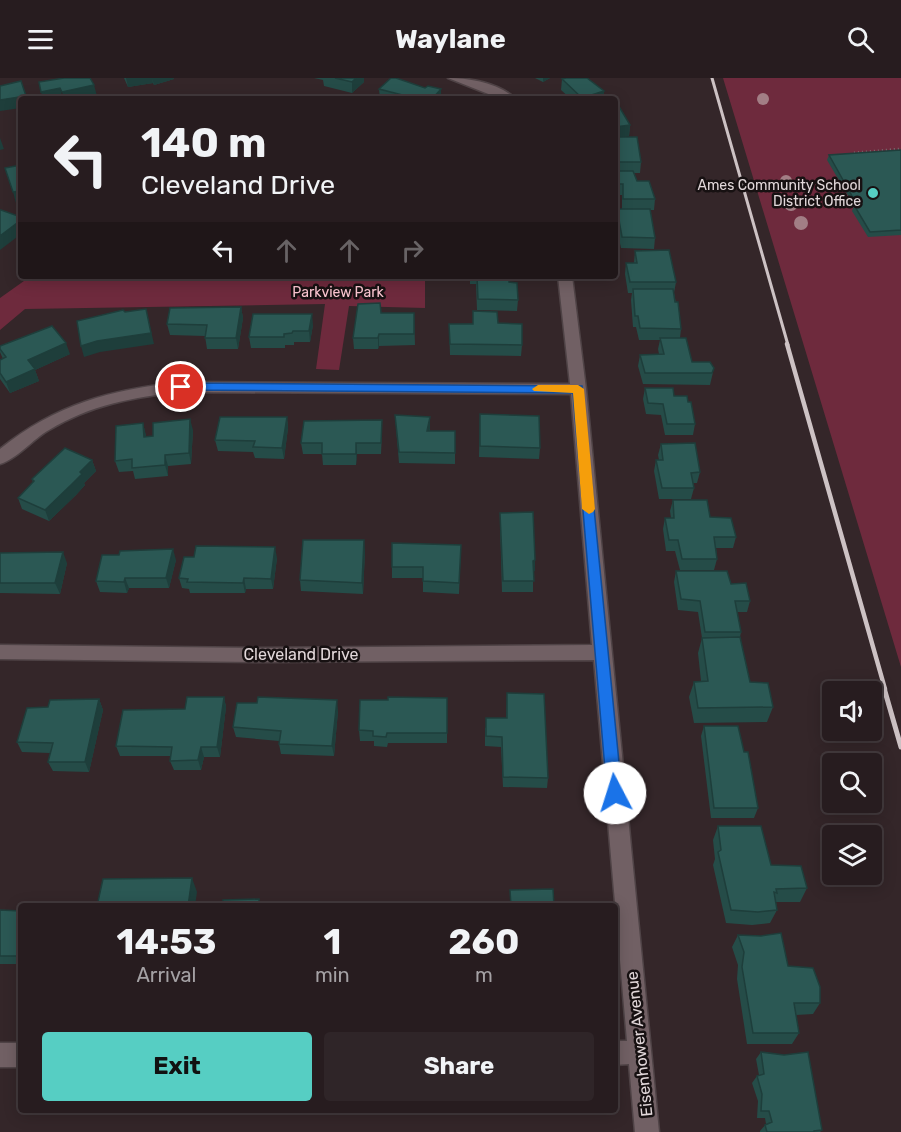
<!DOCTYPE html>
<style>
body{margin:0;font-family:Rubik,sans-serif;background:#2f2528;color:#f1f3f6;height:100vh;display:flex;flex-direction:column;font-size:22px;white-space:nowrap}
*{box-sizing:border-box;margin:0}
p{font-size:20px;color:#a4a1a4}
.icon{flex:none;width:33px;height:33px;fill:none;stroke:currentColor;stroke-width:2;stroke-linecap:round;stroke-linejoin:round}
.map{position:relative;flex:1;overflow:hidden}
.drawer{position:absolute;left:18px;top:825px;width:600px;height:210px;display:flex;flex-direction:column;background:#271c1f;border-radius:6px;box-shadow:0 3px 15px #0003,0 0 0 2px #433a3d}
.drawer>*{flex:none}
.banner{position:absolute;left:18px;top:18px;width:600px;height:183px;border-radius:6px;box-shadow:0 3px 15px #0003,0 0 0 2px #433a3d;background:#271c1f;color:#f1f3f6;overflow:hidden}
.controls{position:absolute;left:822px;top:603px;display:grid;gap:12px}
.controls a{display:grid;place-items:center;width:60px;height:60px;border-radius:6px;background:#271c1f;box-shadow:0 3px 15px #0003,0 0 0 2px #433a3d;font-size:30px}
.pin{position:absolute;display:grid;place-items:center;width:51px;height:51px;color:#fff;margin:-26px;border:3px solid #fff;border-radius:50%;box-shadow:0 2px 6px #0007}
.me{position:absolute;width:66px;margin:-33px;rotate:355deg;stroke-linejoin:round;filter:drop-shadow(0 0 4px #0008)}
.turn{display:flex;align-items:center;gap:21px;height:126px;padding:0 24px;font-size:27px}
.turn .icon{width:78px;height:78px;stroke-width:2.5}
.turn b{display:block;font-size:42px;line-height:51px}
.lanes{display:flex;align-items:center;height:57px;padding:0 24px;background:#0003;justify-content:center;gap:30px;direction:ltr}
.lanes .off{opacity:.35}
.eta{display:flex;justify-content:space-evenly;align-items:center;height:102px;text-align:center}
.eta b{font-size:36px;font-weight:700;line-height:42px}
.action{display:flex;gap:12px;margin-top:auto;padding:12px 24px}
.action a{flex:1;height:69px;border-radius:6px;background:#56cec3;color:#111;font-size:24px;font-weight:700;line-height:69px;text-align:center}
.action a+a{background:#2f2528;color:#f1f3f6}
header{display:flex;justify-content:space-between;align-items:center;height:78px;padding:0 24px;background:#271c1f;font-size:27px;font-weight:700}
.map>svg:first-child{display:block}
.green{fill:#6e2a3d}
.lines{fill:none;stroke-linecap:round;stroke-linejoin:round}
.street-casing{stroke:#4f4346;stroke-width:3}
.path{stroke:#7b6f71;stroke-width:3;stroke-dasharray:1 3;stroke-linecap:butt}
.street{fill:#716064;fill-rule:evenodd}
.rail-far2{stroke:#cdc2c4;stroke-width:3}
.rail-far1{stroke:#cdc2c4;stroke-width:4.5}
.rail{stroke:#cdc2c4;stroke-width:5}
.tree{fill:#a27e85}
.wall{fill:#254c48}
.shaded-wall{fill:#1e3e3b}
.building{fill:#2b5854;stroke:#1e3e3b;stroke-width:1.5}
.route{fill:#1a73e8;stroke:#114b97;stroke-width:1.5}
.slow{fill:#f59e0b}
.poi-dot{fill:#56cec3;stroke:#171112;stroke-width:2}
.labels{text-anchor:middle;stroke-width:5;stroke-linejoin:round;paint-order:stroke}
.far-poi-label{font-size:14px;fill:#e2d8da;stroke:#171112;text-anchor:end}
.far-park-label{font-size:14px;fill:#fcc6d1;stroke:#171112}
.street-label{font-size:16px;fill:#e2d8da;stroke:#171112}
</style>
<header><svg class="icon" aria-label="menu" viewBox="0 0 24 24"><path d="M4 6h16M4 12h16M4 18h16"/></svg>Waylane<svg class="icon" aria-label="search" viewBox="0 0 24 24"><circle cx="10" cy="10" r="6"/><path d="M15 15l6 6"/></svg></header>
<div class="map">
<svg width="901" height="1054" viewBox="0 0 901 1054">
<rect width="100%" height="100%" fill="#342629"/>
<!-- green -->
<path class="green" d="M723,0H901V589Z
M31,198H425V230L349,228L339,292L316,291L325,226L25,231L0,252V220Z"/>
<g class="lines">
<defs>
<path id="street" d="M448,0C470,0 499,5 516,21H501Z
M558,198H572L586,311L659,1054H635L629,986L615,987V963H627L594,582L264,584L0,581V567L264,570L592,567L571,316L181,314C134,319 90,327 49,352C33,361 17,381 0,386V371C56,326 110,312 181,304L570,306Z
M0,965H21V989H0Z"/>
</defs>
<!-- street casing -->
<use href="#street" class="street-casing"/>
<!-- path -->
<path class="path" d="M854,75L901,71"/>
<!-- street -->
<use href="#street" class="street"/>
<!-- rail-far2 -->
<path class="rail-far2" d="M712,0L788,267"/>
<!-- rail-far1 -->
<path class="rail-far1" d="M787,266L885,611"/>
<!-- rail -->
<path class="rail" d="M884,610L901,669"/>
</g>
<!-- trees -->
<g class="tree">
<circle cx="763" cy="21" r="6"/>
<circle cx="786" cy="103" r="6"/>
<circle cx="791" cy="126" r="7"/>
<circle cx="801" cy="145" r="7"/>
</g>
<!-- wall -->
<path class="wall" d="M124,0H173L174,1L154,7L153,5L128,9Z
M314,0H364V4L352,15L324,8L323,2Z
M535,0H550L543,4Z
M562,1L604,13L603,21H571L561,12Z
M425,10L441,11V21H380L379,11Z
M615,25L630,47L629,58L618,59L641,84L640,95H634L637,103L655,121L654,132H650L655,160L654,171L621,170L615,142L617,131H622V117H615Z
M901,72V157L868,159L852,133L854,128L827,82L829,77Z
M635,173L676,204L674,215L681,251L680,260L692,284L714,290L710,307L643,306L638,288L640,277L659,276L658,271L660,262H639L636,249H633L631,222L632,215H628L625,196L626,185H634Z
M470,198H509V204L518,222L517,233L477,232L476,206H470Z
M241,229L243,240L238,271H207L205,258L170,257L167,246Z
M414,235L415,267L379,268L378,271H354L353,260Z
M498,245L522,267L521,278L450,277L449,246Z
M313,247L310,264H294V267H285V270H251L249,259Z
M0,268L70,276L35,292L39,303L10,315L0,301V282L3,281L0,274Z
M645,310L695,346L693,357H665L661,337L646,336L643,321Z
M480,336L540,370L539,381L479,379Z
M395,337L430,350V353H455V386L399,385Z
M287,339L288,350L284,381L255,380L253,374L218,373L215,362Z
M143,345L146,359L193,352L191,386L168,388V398L135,401L133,393L119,394L115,383Z
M382,354L381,376H357L356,387H323L322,376H303L301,365Z
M661,366L700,394L697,405H693L694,410L691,421H659L654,393L656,382H659L658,377Z
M92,382L96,393L84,405L85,407L76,417L49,443L22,431L18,420L33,405L32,401Z
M673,422L710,439L736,459L733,470H716L717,481L714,492H680L675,473H666L663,451L665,440H671L670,433Z
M500,435L535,482V493H533V514H502L500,446Z
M461,467L459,516L423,514V500H392V489Z
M365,473L363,516L301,513L300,502Z
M0,475L67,485L60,516L0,515Z
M277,480L273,511H246L245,515H190L189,511L182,510L179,500Z
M176,482L169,510H129L127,515L100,514L96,503Z
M676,493L731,506L750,523L747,534H737L741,554L740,559L750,604L773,629L767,644L694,645L689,619L694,604L701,603L698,575L702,560L698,534L678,532L674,504Z
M507,615L548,700L547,710L503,709L501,669L485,668V650L506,640Z
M224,619L226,629L220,679H204L201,692H174L170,683L171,678H120L116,668Z
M447,620V665H388L387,669L374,668V663H360L359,652L388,622Z
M99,621L103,632L89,694L53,693L48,684L50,675L22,674L17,664L48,629Z
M257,625L338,633L334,678L281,676L279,666V663L236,659L233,649Z
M704,648L744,674L758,730L754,740H711L701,658Z
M718,748L771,787L807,810L800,824H776L777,832L770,845L752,847L726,845L713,787L715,781L713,762Z
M0,832L21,833V886H0Z
M738,857L788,888L820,925L813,936L796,937L799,955L792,966H747L737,901L738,887L732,869Z
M761,974L822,1052L820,1054H760V1053L766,1046L765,1040H757L758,1023L752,1005L757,998L759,997L756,981Z"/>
<!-- shaded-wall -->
<path class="shaded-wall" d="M126,0H152L153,5L128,9Z
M152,0H173L174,1L154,7Z
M356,0H364V4L352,15V4Z
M543,0H550L543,4Z
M94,7L97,18L81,21H64L62,14Z
M60,10L63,21H43L41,14Z
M441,11V21H432Z
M604,13L603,21H582V20Z
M26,18L27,21H21V30L0,33V22Z
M630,47L629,58L615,60V49Z
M0,60L4,71L0,72Z
M21,113V124L16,125L13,114Z
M21,142V156L0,172V158Z
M241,229L243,240L238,271L236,260Z
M146,231L154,266L100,274L84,279L81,268Z
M312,236L313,247L310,264L309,253Z
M379,256V268L378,271V260Z
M66,265L70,276L35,292L39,303L10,315L6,304L28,282Z
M287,339L288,350L284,381L282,370Z
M430,339V350L428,364L427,353Z
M190,341L193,352L191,386L189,375Z
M143,345L146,357L147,370L144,359Z
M356,365L357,376L356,387Z
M165,377L168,388V398L165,387Z
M92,382L96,393L84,405L85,407L76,417L49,443L45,432Z
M364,462L365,473L363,516L362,505Z
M275,469L277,480L273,511L271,501Z
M173,471L176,482L169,510L166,500Z
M63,474L67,485L60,516L55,505Z
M535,482V493L532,494L533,483Z
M125,500L129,510L127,515L124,504Z
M244,500L246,511L245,515L243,505Z
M224,619L226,629L220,679L217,669Z
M99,621L103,632L89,694L85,684Z
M337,622L338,633L334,678L332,668Z
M201,669L204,679L201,692L198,682Z
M192,800L197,814L195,828H188Z"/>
<!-- building -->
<path class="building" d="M64,0H90L94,7L62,14L60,10L41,14L39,4Z
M335,0H356L352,4Z
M391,0H396L425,10L428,8L441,11L432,21H418L379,11Z
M566,0H587L604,13L582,20L562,1Z
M21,3L26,18L0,22V8Z
M456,17L462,21L465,20L467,21H447Z
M615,25H617L630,47L615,49Z
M615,59H637L641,84H615Z
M901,72V152L870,154L854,127H860L856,125L829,77Z
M21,87V113L13,114L5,90Z
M615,93H633L637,103H649L655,121H623V106H615Z
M617,131H650L655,160L622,159Z
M0,132H1L21,139V142L0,158Z
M669,172L676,204H630L626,185H637L635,173Z
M477,198H509V204L517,205L518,222L478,221Z
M633,211H673L675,224H678L681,251L640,250L638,238H635Z
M380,225L381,235H414V256H379L378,260H353L358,226Z
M241,229L236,260H205L207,247L167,246L170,230Z
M146,231L151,255L97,263L81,268L77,243L123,232L125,234Z
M473,233L497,234L498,245L522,246V267L450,266L449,246H473Z
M253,236H312L309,253H293L292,255L284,256V259H249Z
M52,248L66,265L28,282L35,291L6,304L0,295V282L6,279L0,271V268Z
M660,260H686L692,284H710L714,290L712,295H645L640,277L664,276Z
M645,310H673L674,318H687L688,324H691L695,346H667L663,326L648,325Z
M480,336L539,338L540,370L480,368Z
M395,337L430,339L427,353H455V375L399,374Z
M220,339H287L282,370L253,369L255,363L215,362Z
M190,341L189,375L165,377V387L132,390V381L115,383L116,348L143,345L144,359L153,358V345Z
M382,342L381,365H356V376H322V365H301L304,343Z
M695,365L700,394L691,395L694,410H662L656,382H663L661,366Z
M65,370L92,382L80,394L82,396L72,406L45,432L18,420L34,403L32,401Z
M673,422H707L710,439L731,440L736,459H714L717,481H682L678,462H669L665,440H674Z
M533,434L535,482L533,483L534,503H503L500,435Z
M303,462H364L362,505L300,502Z
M392,465L461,467L459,505L423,503V489H392Z
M196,468L275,469L271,501L244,500L243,505L187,504L188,501L179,500L184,479H194Z
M173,471L166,500H125L124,504L96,503L102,477H119L120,473Z
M63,474L55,505H0V475Z
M676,493H727L731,506L746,505L750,523H735L741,554H705L700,523L681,521Z
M740,559L750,604L768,605L773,629L698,630L694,604L708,603L702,560Z
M507,615L544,616L548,700L503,699L502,659L486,658V640H507Z
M187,619H224L217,669H201L198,682L170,683L172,669L116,668L123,632L185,631Z
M258,619L337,622L332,668L279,666L281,653L233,649L237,625H257Z
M388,619L447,620V655H387L386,659L373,658V653L359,652L360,622H388Z
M99,621L85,684H48L53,665L17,664L27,630L48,629L50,622Z
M704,648H738L744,674H748L758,730H714Z
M718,748H761L771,787L801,788L807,810L776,811L777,815L774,814L777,832L758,834L731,832L718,774L721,772Z
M192,800L188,828H97L103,801Z
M553,811L554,828H511L510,812Z
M259,821V827L302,826V828H223V822Z
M0,832L21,833V878H0Z
M781,855L788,888L813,890L820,909V925H794L799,955H753L742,889L744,874L738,857L761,858Z
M761,974L784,977L808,974L822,1052L814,1053V1054H767L765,1047L772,1044L769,1033H761L762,1016L757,998L764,996Z"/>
<!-- route -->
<path class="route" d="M181,305L582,308L622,715L620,720L615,722L609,720L607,715L573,315L177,312L175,309Z"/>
<!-- slow -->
<path class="slow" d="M538,307H578L584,311L595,431L593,434L589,436L582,431L573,315L534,313L532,311Z"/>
<!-- markers -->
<circle class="poi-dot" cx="873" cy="115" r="6"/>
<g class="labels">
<!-- far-poi labels -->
<g class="far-poi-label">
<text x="861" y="112">Ames Community School<tspan x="861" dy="16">District Office</tspan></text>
</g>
<!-- far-park labels -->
<g class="far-park-label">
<text x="338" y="219">Parkview Park</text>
</g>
<!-- street labels -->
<g class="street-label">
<text x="301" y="582">Cleveland Drive</text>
<text transform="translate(639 966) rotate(-96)" y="6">Eisenhower Avenue</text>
</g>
</g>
</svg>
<div class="controls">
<a><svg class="icon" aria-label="sound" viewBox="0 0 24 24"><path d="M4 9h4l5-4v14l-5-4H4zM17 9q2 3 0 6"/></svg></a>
<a><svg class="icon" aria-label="search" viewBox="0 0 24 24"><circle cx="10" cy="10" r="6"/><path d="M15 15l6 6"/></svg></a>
<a><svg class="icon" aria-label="layers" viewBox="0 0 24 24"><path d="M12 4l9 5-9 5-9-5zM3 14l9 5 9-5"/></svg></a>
</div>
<div class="pin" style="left:181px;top:309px;background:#d93025"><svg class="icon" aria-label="arrive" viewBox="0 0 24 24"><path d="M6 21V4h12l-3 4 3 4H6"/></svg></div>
<svg class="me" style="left:615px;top:715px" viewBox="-20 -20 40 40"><circle r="19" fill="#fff"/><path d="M0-13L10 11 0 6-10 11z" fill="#1a73e8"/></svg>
<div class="banner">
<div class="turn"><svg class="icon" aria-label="left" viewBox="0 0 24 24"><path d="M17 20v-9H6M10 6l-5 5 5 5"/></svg><div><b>140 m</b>Cleveland Drive</div></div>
<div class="lanes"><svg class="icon" aria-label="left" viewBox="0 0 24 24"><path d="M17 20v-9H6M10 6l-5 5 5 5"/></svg><svg class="icon off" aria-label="ahead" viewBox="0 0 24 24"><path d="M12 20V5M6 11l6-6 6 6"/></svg><svg class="icon off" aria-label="ahead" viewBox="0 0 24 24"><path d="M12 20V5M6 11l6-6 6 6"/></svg><svg class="icon off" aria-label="right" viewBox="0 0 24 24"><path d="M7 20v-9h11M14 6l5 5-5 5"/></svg></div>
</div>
<section class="drawer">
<div class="eta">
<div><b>14:53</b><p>Arrival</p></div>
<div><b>1</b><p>min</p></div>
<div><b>260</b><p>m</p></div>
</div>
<div class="action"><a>Exit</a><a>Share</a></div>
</section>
</div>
